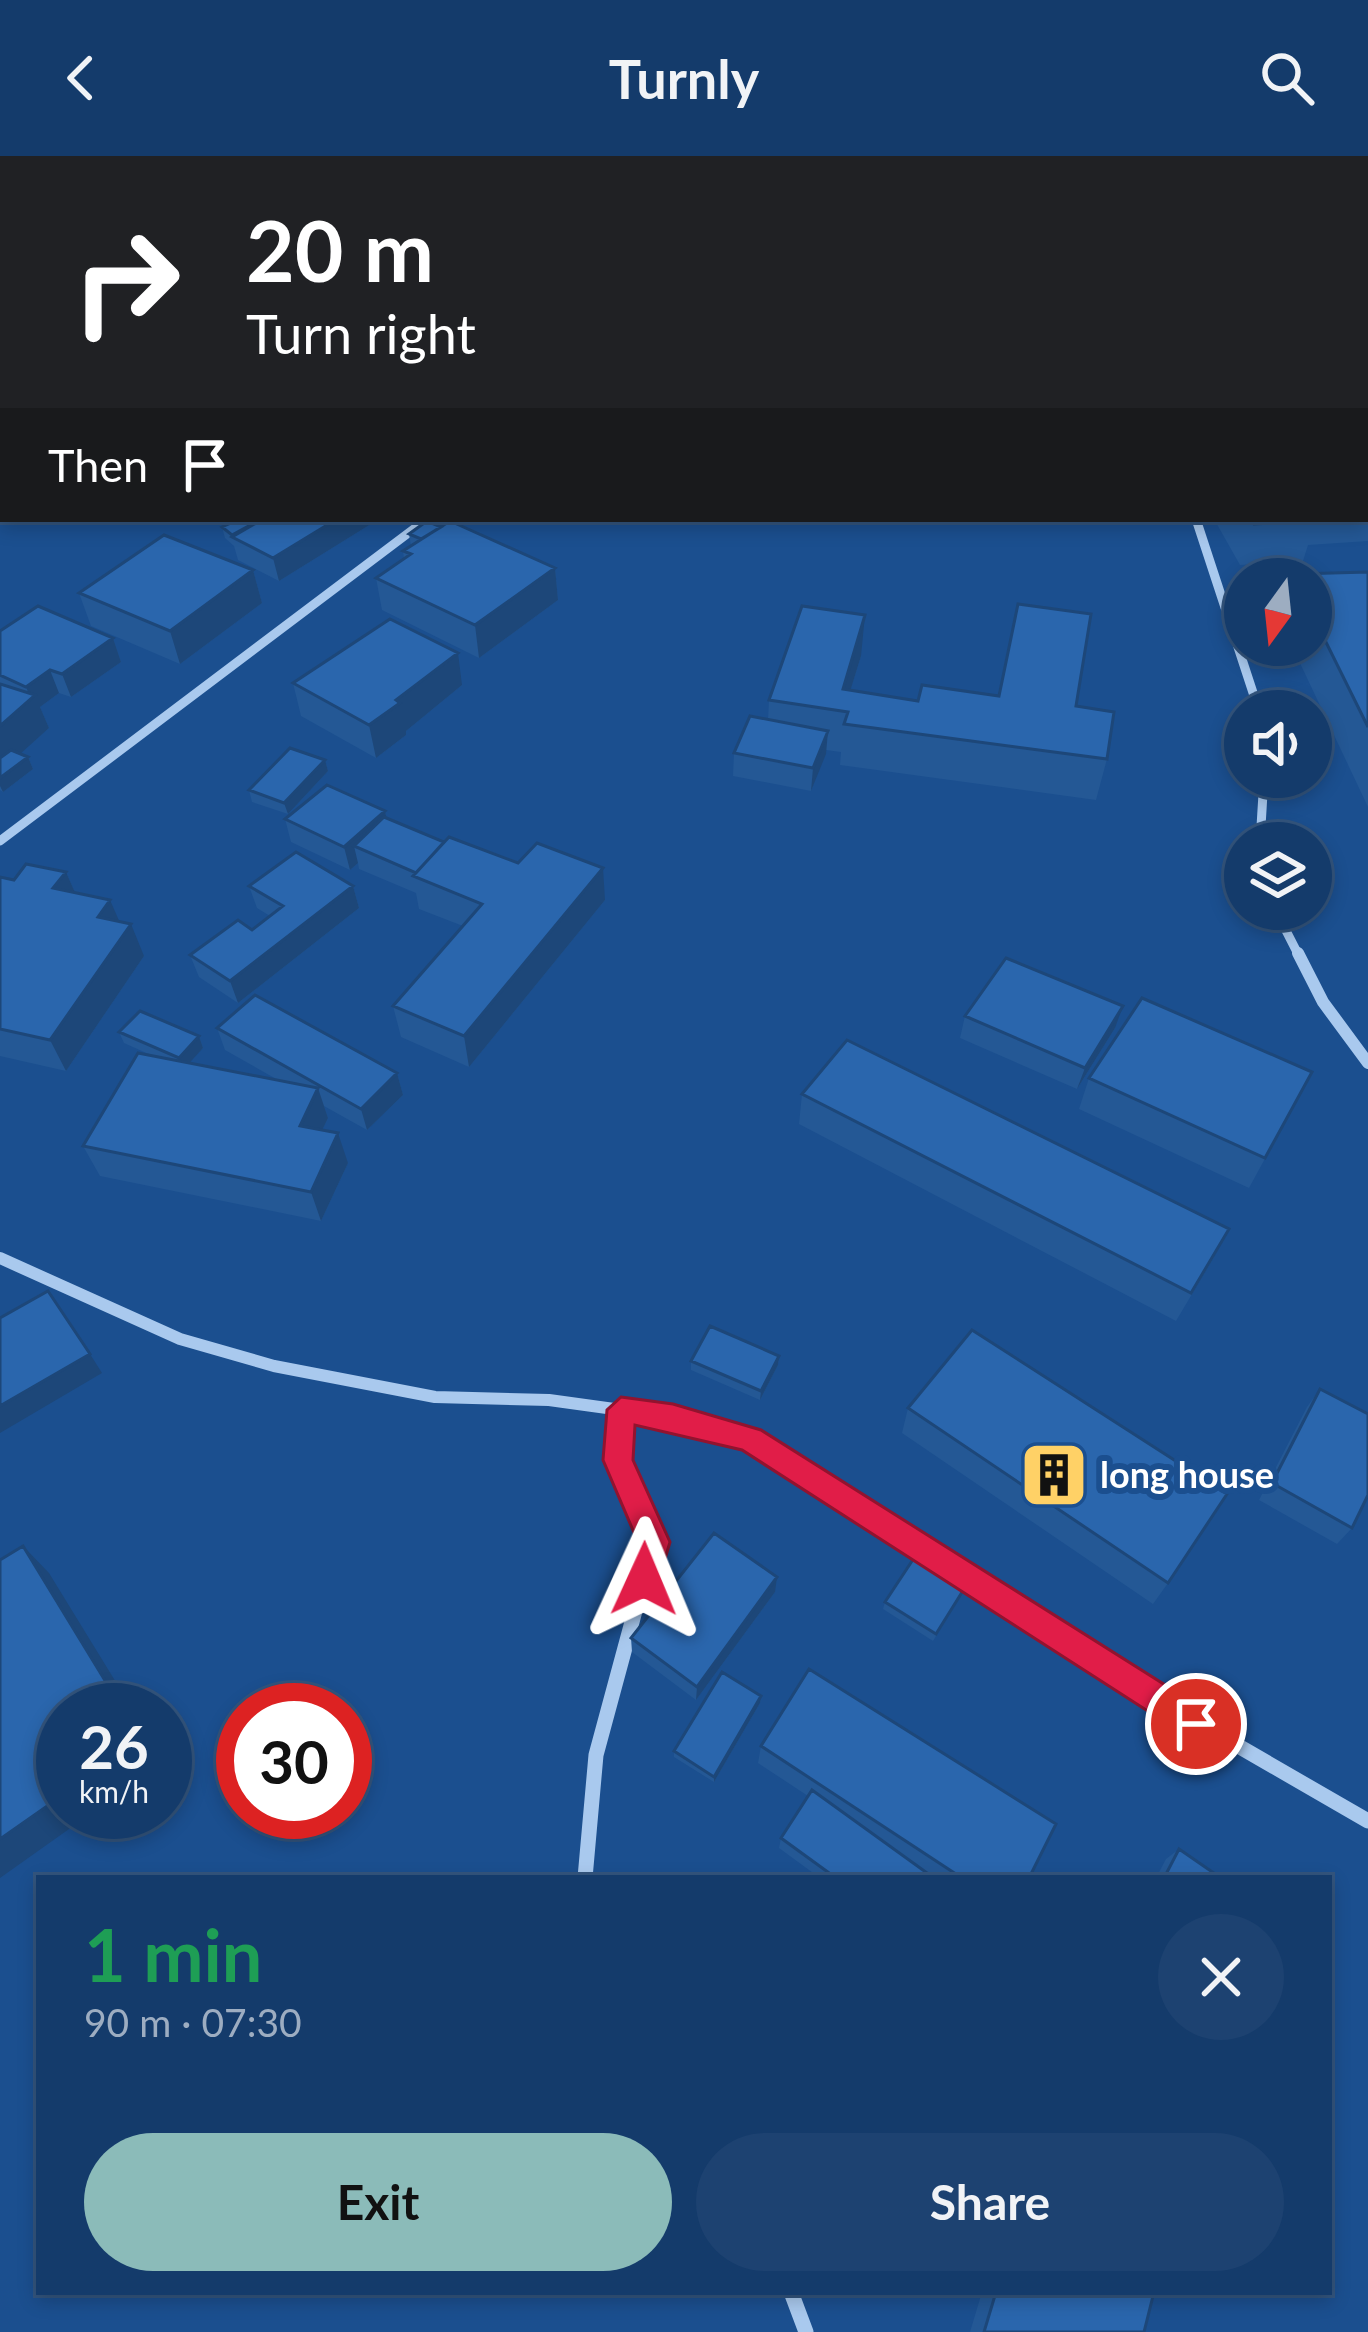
<!DOCTYPE html>
<meta charset="utf-8">
<style>
body{margin:0;font-family:Lato,sans-serif;background:#1d4271;color:#f1f3f6;height:100vh;display:flex;flex-direction:column;font-size:45px;white-space:nowrap}
*{box-sizing:border-box;margin:0}
p{font-size:39px;color:#9dadc1}
.icon{flex:none;width:66px;height:66px;fill:none;stroke:currentColor;stroke-width:2;stroke-linecap:round;stroke-linejoin:round}
.map{position:relative;flex:1;overflow:hidden}
.sheet{position:absolute;left:36px;top:1719px;width:1296px;height:420px;display:flex;flex-direction:column;background:#143b6b;border-radius:0px;box-shadow:0 6px 18px #0003,0 0 0 3px #33557e}
.sheet>*{flex:none}
.guide{position:absolute;left:0px;top:0px;width:1368px;height:366px;box-shadow:0 6px 18px #0003,0 0 0 3px #33557e;background:#202124;color:#fff;overflow:hidden}
.needle{width:78px;rotate:195deg}
.buttons{position:absolute;left:1224px;top:402px;display:grid;gap:24px}
.buttons a{display:grid;place-items:center;width:108px;height:108px;border-radius:50%;background:#143b6b;box-shadow:0 6px 18px #0003,0 0 0 3px #33557e;font-size:60px}
.speed{position:absolute;left:36px;top:1527px;display:flex;gap:24px;font-size:60px;font-weight:700;text-align:center}
.speed>*{display:grid;place-content:center;width:156px;height:156px;border-radius:50%;background:#143b6b;box-shadow:0 6px 18px #0003,0 0 0 3px #33557e;line-height:1}
.speed small{font-size:30px;font-weight:400}
.speed .limit{border:18px solid #d22;background:#fff;color:#111}
.pin{position:absolute;display:grid;place-items:center;width:102px;height:102px;color:#fff;margin:-51px;border:6px solid #fff;border-radius:50%;box-shadow:0 3px 12px #0007}
.me{position:absolute;width:132px;margin:-66px;rotate:1deg;stroke-linejoin:round;filter:drop-shadow(0 0 9px #0008)}
.turn{display:flex;align-items:center;gap:42px;height:252px;padding:0 48px;font-size:54px}
.turn .icon{width:156px;height:156px;stroke-width:2.5}
.turn b{display:block;font-size:84px;line-height:102px}
.then{display:flex;align-items:center;height:114px;padding:0 48px;background:#0003;gap:24px;font-size:45px}
.round{display:grid;place-items:center;flex:none;width:126px;height:126px;border-radius:63px;background:#1d4271}
.summary{display:flex;align-items:center;justify-content:space-between;height:204px;padding:0 48px}
h1{font-size:72px;font-weight:700;line-height:90px;color:#1e9e55}
.button{display:flex;gap:24px;margin-top:auto;padding:24px 48px}
.button a{flex:1;height:138px;border-radius:72px;background:#8bbbb9;color:#111;font-size:48px;font-weight:700;line-height:138px;text-align:center}
.button a+a{background:#1d4271;color:#f1f3f6}
header{display:flex;justify-content:space-between;align-items:center;height:156px;padding:0 48px;background:#143b6b;font-size:54px;font-weight:700}
.map>svg:first-child{display:block}
.lines{fill:none;stroke-linecap:round;stroke-linejoin:round}
.lane{stroke:#a9c9ee;stroke-width:4.5}
.street-far2{stroke:#a9c9ee;stroke-width:9}
.street-far1{stroke:#a9c9ee;stroke-width:12}
.street{stroke:#a9c9ee;stroke-width:15}
.wall{fill:#245895}
.shaded-wall{fill:#1d4779}
.building{fill:#2a66ad;stroke:#1d4779;stroke-width:3}
.route{fill:#e11d48;stroke:#92132f;stroke-width:3}
.labels{text-anchor:middle;stroke-width:12;stroke-linejoin:round;paint-order:stroke}
.poi-label{font-size:36px;font-weight:bold;fill:#fff;stroke:#1b4f8f;text-anchor:start}
</style>
<header><svg class="icon" aria-label="back" viewBox="0 0 24 24"><path d="M15 5l-7 7 7 7"/></svg>Turnly<svg class="icon" aria-label="search" viewBox="0 0 24 24"><circle cx="10" cy="10" r="6"/><path d="M15 15l6 6"/></svg></header>
<div class="map">
<svg width="1368" height="2176" viewBox="0 0 1368 2176">
<rect width="100%" height="100%" fill="#1b4f8f"/>
<g class="lines">
<!-- lane -->
<path class="lane" d="M435,0L444,3
M761,3L770,0"/>
<!-- street-far2 -->
<path class="street-far2" d="M1196,363L1259,555
M0,685L427,363
M1260,687L1264,621
M1275,753L1299,800"/>
<!-- street-far1 -->
<path class="street-far1" d="M1298,797L1323,846L1368,907
M0,1102L180,1183L274,1210L435,1241L549,1244L672,1261L750,1283L924,1395
M621,1254L618,1304L654,1386L651,1395"/>
<!-- street -->
<path class="street" d="M920,1392L1124,1524L1368,1665
M585,1722L596,1599L652,1392
M791,2136L806,2176"/>
</g>
<!-- wall -->
<path class="wall" d="M1277,0H1322L1314,3H1284Z
M1346,0H1368V9L1365,8V3H1352Z
M1365,202L1368,206V385L1308,389L1303,405L1240,409L1214,363H1365Z
M379,363L279,425L238,404L234,390L225,382L222,371L258,365Z
M409,378L555,412L558,444L479,502L382,454L376,422L404,403L403,395L411,390Z
M253,414L262,447L180,508L91,470L79,437Z
M1368,416V651L1299,505L1267,506L1260,489H1311V423H1259L1261,419Z
M0,475L113,482L121,506L71,541L59,537L40,551L49,572L20,597L28,601L33,613L3,636L0,634Z
M861,500L850,535L918,545L1076,550L1107,603L1096,644L840,609L841,596L826,594L811,635L733,620L734,597L768,564L769,544Z
M293,527L462,529L406,575V579L376,602L301,560Z
M325,604L328,615L288,658L252,646L249,634Z
M385,655L386,662L444,686L605,744L469,911L401,881L393,850L463,770L419,753L416,737L359,713L358,707L350,714L291,686L285,663Z
M66,716L75,737L119,766L144,800L66,915L0,900V721L14,724Z
M249,730H353L359,752L238,847L199,821L190,799L252,774L270,760L257,752Z
M965,860L1115,872L1077,933L960,882Z
M217,872L397,917L403,939L367,974L324,950L328,962L322,974L348,1007L321,1065L100,1020L83,990L153,900L124,887L119,876L199,880L203,892L189,907L278,924L225,894Z
M1312,916L1249,1032L1079,953L1089,922Z
M802,938L1214,1101L1176,1165L799,968Z
M779,1200L778,1209L760,1244L691,1214V1205Z
M1320,1233L1352,1372L1337,1388L1259,1344L1307,1251Z
M908,1252L1168,1427L1153,1448L902,1277Z
M775,1436L696,1544L632,1496L631,1482Z
M960,1440L933,1485L883,1453L885,1446Z
M761,1540L760,1547L714,1626L674,1601V1595Z
M761,1590L1029,1722H820L779,1692L781,1682L808,1640L758,1607Z
M1179,1693L1221,1722H1156L1166,1703Z
M982,2136H1154L1144,2176H970Z"/>
<!-- shaded-wall -->
<path class="shaded-wall" d="M1302,0H1322L1314,3H1301Z
M3,215V240L0,241V216Z
M337,363H379L279,425L273,402Z
M555,412L558,444L479,502L475,469Z
M253,414L262,447L180,508L170,475Z
M865,459L861,500L844,555L843,533Z
M113,482L121,506L71,541L62,518Z
M458,497L462,529L406,575V579L376,602L369,569L396,544Z
M50,514L59,537L40,551L49,572L0,616V570L31,543L26,531Z
M828,575L826,598L811,635L813,612Z
M28,601L33,613L3,636L0,630V622Z
M325,604L328,615L288,658L284,647Z
M385,655L390,678L354,690L358,707L350,714L344,691Z
M603,712L605,744L469,911L464,880Z
M66,716L80,748L53,732Z
M353,730L359,752L238,847L230,825Z
M110,744L124,776L98,761Z
M131,768L144,800L66,915L50,884Z
M1123,850L1115,872L1077,933L1085,912Z
M199,880L203,892L184,913L179,902Z
M397,917L403,939L367,974L361,953Z
M318,932L328,962L310,999L300,970Z
M338,977L348,1007L321,1065L311,1036Z
M90,1198L102,1217L0,1277V1250Z
M779,1200L778,1209L760,1244L761,1235Z
M23,1390L49,1417L133,1554H123Z
M777,1421L775,1436L696,1544L697,1531Z
M761,1540L760,1547L714,1626V1621Z
M63,1639V1656H93L0,1722V1683Z"/>
<!-- building -->
<path class="building" d="M284,0H361L370,3H234Z
M1365,202L1368,206V290L1365,285Z
M1365,310H1368V345H1365Z
M240,363H255L258,365L232,379L222,371Z
M263,363H337L273,402L232,381Z
M1251,363H1317L1318,364L1254,368Z
M427,365L441,371L421,383L409,378Z
M450,365L555,412L475,469L376,422L411,398L403,395Z
M164,379L253,414L170,475L79,437Z
M1368,416V571L1315,464H1311V423H1262L1261,419Z
M1018,448L1091,458L1076,550L1114,556L1107,603L844,568L848,556L769,544L802,450L865,459L843,533L918,545L922,529L999,540Z
M38,450L113,482L62,518L50,514L26,531L0,519V475Z
M390,463L458,497L396,544L400,547L369,569L293,527Z
M0,528L35,539L0,570Z
M750,560L828,575L813,612L734,597Z
M290,592L325,604L284,647L249,634Z
M11,594L28,601L0,622V602Z
M327,629L385,655L344,691L285,663Z
M384,661L444,686L416,717L354,690Z
M449,681L518,707L537,687L603,712L464,880L393,850L482,748L413,720Z
M296,696L353,730L230,825L190,799L238,764L252,774L283,750L249,730Z
M26,708L66,716L53,732L110,744L98,761L131,768L50,884L0,873V721L14,724Z
M1006,802L1123,850L1085,912L965,860Z
M255,839L397,917L361,953L217,872Z
M1142,842L1312,916L1265,1002L1089,922Z
M140,855L199,880L179,902L119,876Z
M847,884L1229,1073L1191,1137L802,938Z
M138,897L318,932L300,970L338,977L311,1036L83,990Z
M48,1135L90,1198L0,1250V1162Z
M710,1170L779,1200L761,1235L691,1205Z
M972,1174L1227,1338L1168,1427L908,1252Z
M1320,1233L1368,1258V1339L1352,1372L1272,1327Z
M714,1377L777,1421L697,1531L631,1482Z
M23,1390L123,1554H63V1639L0,1683V1404Z
M914,1402L964,1433L936,1478L885,1446Z
M809,1513L1056,1668L1029,1722H962L761,1590Z
M722,1516L761,1540L714,1621L674,1595Z
M812,1634L934,1722H836L781,1682Z
M1179,1693L1221,1722H1164Z
M996,2136H1154L1144,2176H984Z"/>
<!-- route -->
<path class="route" d="M621,1241L673,1248L761,1274L1208,1556L1213,1568L1208,1579L1196,1584L1185,1579L742,1294L635,1269L633,1304L670,1386L656,1433L644,1438L633,1433L629,1423L638,1386L603,1304L607,1254Z"/>
<!-- icons -->
<defs>
<symbol id="building-square" viewBox="-11 -11 22 22"><rect x="-9" y="-9" width="18" height="18" rx="4" fill="#ffd166" stroke="#1b4f8f"/><path d="M-4-6H4V6H1V3H-1V6H-4ZM-2.5-4.3h1.7v1.8h-1.7ZM.8-4.3h1.7v1.8H.8ZM-2.5-1h1.7V.8h-1.7ZM.8-1h1.7V.8H.8Z" fill="#111"/></symbol>
</defs>
<g fill-rule="evenodd">
<use href="#building-square" x="1016" y="1281" width="76" height="76"/>
</g>
<g class="labels">
<!-- poi labels -->
<g class="poi-label">
<text x="1100" y="1332">long house</text>
</g>
</g>
</svg>
<div class="buttons">
<a><svg class="needle" viewBox="-14 -14 28 28"><path d="M0-13l5 13h-10z" fill="#e53935"/><path d="M0 13l5-13h-10z" fill="#9dadc1"/></svg></a>
<a><svg class="icon" aria-label="sound" viewBox="0 0 24 24"><path d="M4 9h4l5-4v14l-5-4H4zM17 9q2 3 0 6"/></svg></a>
<a><svg class="icon" aria-label="layers" viewBox="0 0 24 24"><path d="M12 4l9 5-9 5-9-5zM3 14l9 5 9-5"/></svg></a>
</div>
<div class="speed"><div>26<small>km/h</small></div><div class="limit">30</div></div>
<div class="pin" style="left:1196px;top:1568px;background:#d93025"><svg class="icon" aria-label="arrive" viewBox="0 0 24 24"><path d="M6 21V4h12l-3 4 3 4H6"/></svg></div>
<svg class="me" style="left:644px;top:1423px" viewBox="-20 -20 40 40"><path d="M0-17L14 15 0 8-14 15z" fill="#e11d48" stroke="#fff" stroke-width="4"/></svg>
<div class="guide">
<div class="turn"><svg class="icon" aria-label="right" viewBox="0 0 24 24"><path d="M7 20v-9h11M14 6l5 5-5 5"/></svg><div><b>20 m</b>Turn right</div></div>
<div class="then">Then<svg class="icon" aria-label="arrive" viewBox="0 0 24 24"><path d="M6 21V4h12l-3 4 3 4H6"/></svg></div>
</div>
<section class="sheet">
<div class="summary"><div><h1>1 min</h1><p>90 m · 07:30</p></div><a class="round"><svg class="icon" aria-label="close" viewBox="0 0 24 24"><path d="M6 6l12 12M18 6L6 18"/></svg></a></div>
<div class="button"><a>Exit</a><a>Share</a></div>
</section>
</div>
